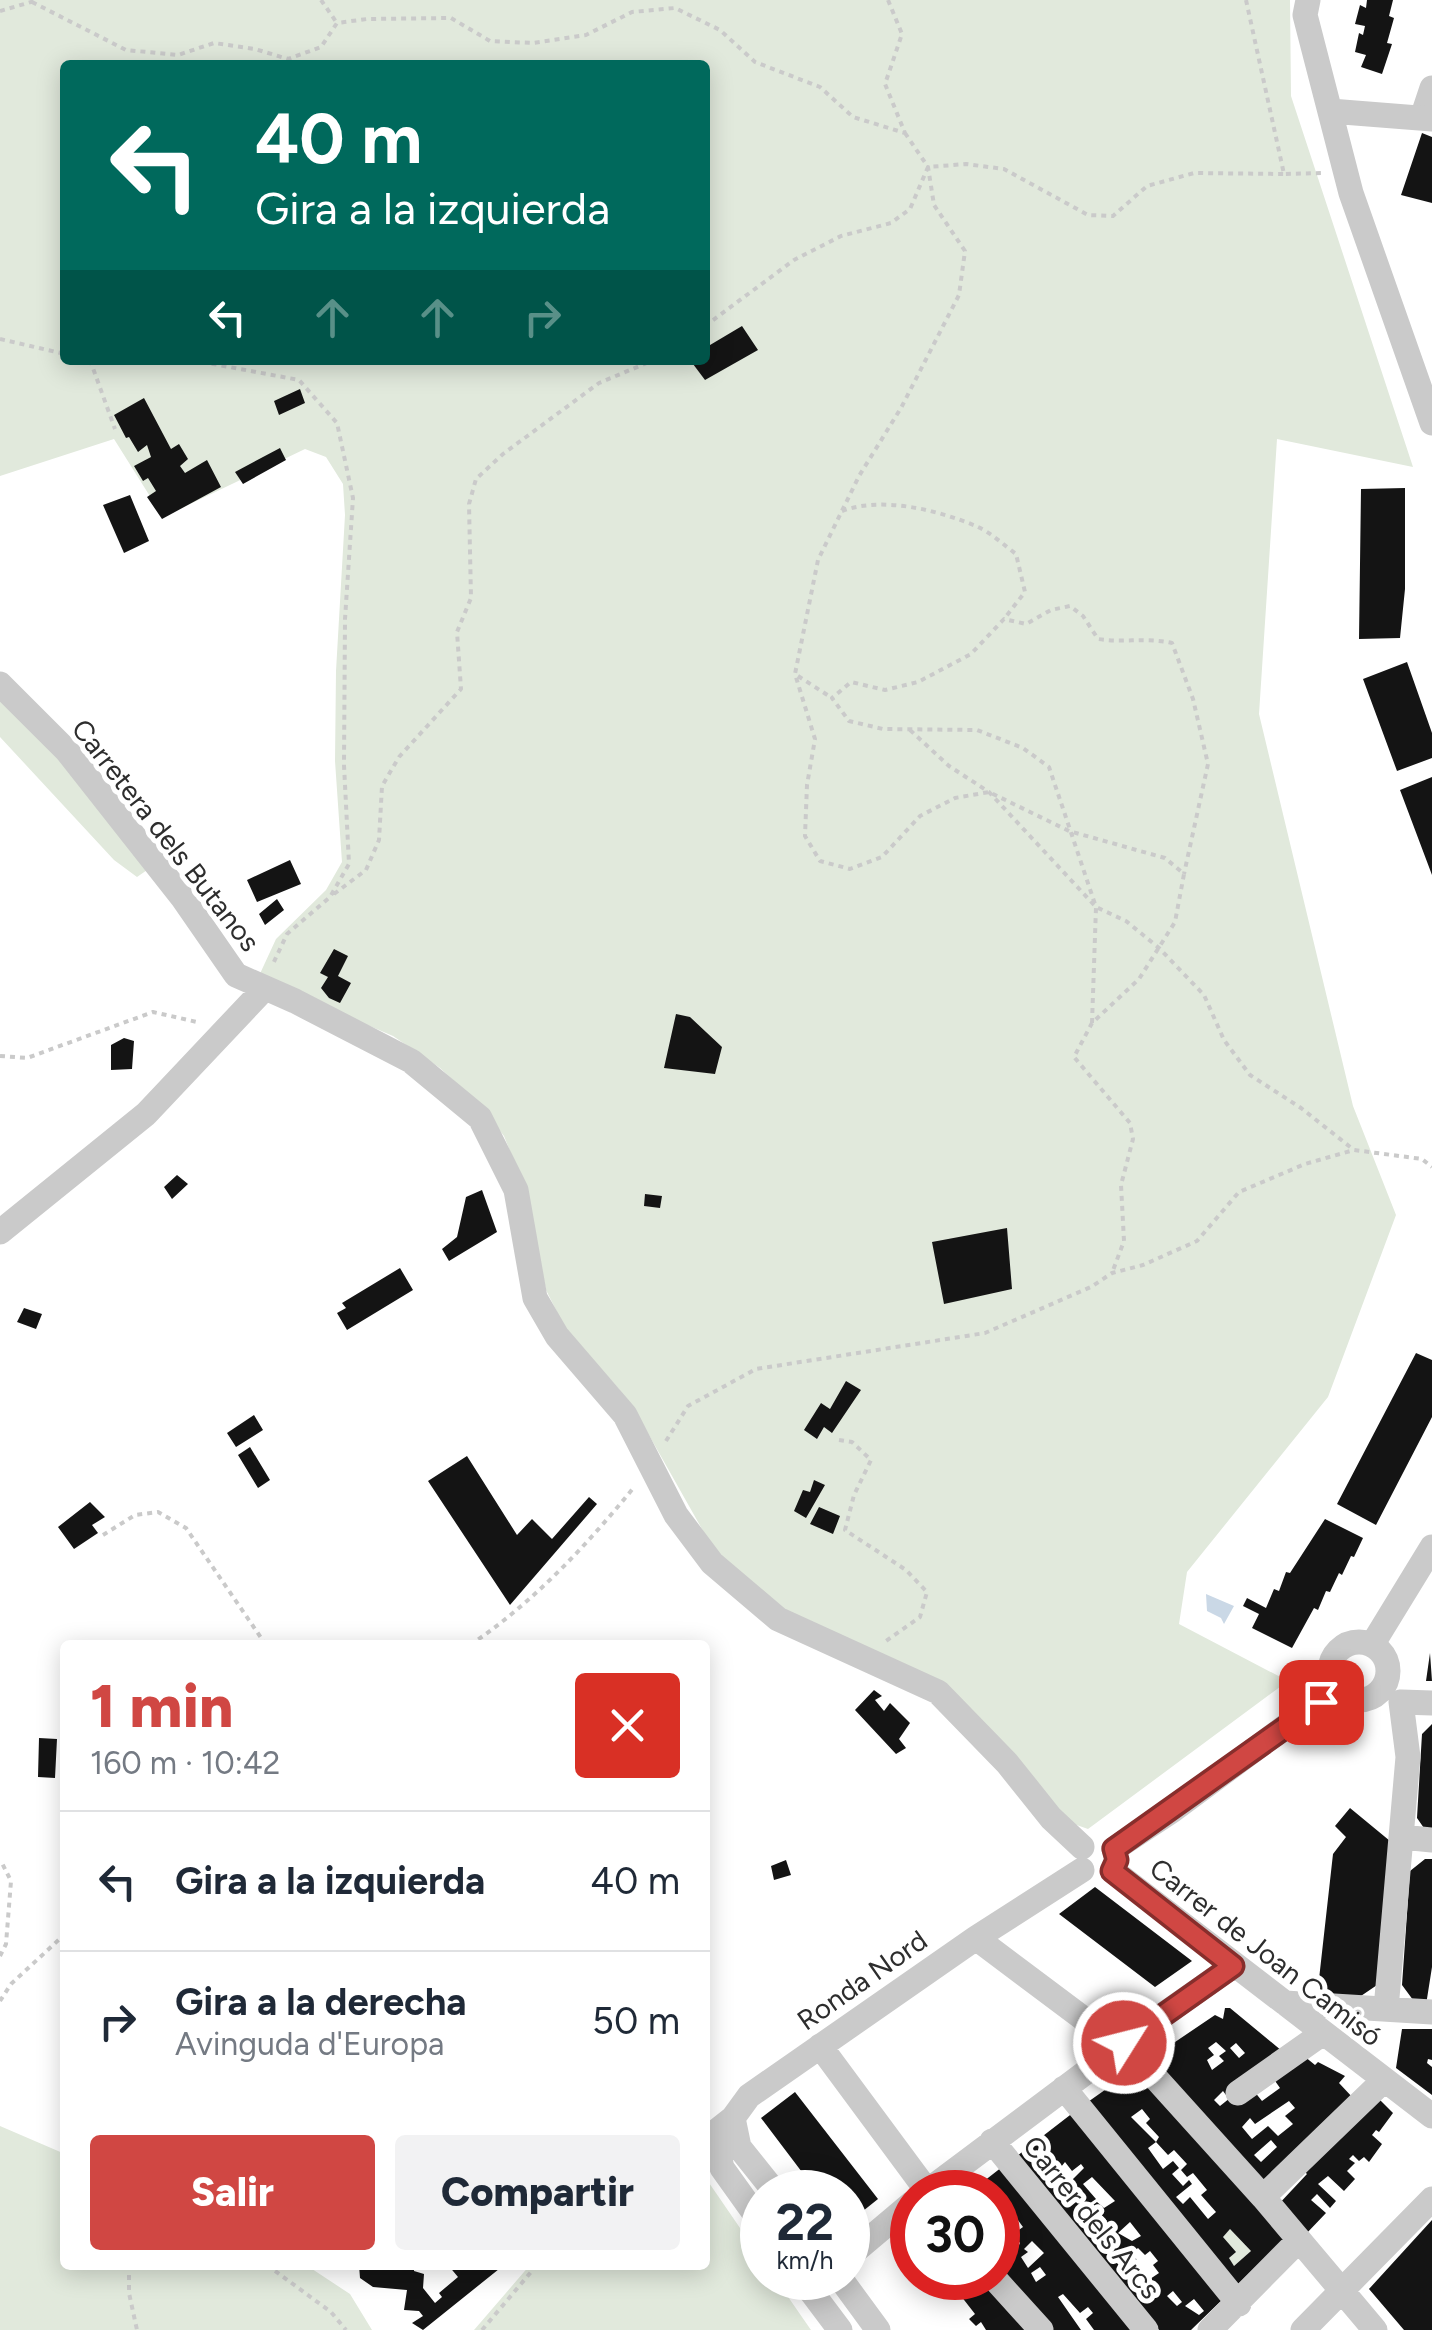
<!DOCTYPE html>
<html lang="es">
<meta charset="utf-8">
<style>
body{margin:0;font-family:Figtree,sans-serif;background:#f2f2f3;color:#1f2937;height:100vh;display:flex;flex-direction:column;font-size:38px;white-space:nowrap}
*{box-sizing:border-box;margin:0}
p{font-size:32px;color:#747a83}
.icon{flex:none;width:55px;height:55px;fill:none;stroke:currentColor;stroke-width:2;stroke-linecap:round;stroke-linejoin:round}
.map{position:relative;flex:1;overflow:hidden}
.details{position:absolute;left:60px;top:1640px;width:650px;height:630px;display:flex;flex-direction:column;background:#fff;border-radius:10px;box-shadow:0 5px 25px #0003}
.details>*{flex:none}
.banner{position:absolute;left:60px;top:60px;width:650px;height:305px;border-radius:10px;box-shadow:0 5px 25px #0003;background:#00695c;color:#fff;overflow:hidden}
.speed{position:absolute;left:740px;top:2170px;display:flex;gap:20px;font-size:50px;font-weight:700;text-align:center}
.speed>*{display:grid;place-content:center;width:130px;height:130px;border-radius:50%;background:#fff;box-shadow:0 5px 25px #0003;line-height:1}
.speed small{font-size:25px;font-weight:400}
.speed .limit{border:15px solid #d22;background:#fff;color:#111}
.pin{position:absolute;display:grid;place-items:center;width:85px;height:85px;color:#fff;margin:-42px;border-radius:20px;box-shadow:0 5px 15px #0006}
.me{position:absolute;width:110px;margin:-55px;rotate:54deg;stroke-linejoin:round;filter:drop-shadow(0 0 8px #0008)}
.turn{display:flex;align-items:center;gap:35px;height:210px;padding:0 30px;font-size:45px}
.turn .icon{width:130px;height:130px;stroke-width:2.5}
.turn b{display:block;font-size:70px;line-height:85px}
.lanes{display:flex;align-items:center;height:95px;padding:0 30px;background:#0003;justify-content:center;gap:50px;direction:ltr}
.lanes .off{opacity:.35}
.round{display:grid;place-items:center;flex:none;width:105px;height:105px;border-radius:10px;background:#f2f2f3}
.headline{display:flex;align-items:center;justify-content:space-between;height:170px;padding:0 30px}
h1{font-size:60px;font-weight:800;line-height:75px;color:#d04743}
.button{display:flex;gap:20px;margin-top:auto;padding:20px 30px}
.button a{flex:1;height:115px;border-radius:10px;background:#d04743;color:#fff;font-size:40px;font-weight:800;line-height:115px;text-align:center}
.button a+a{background:#f2f2f3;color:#1f2937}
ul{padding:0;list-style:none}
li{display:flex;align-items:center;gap:30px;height:140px;padding:0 30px;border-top:2px solid #e0e1e3}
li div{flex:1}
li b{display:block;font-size:38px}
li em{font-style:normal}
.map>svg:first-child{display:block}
.green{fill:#e1e9dc;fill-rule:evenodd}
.water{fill:#cad8e6}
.building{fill:#141414;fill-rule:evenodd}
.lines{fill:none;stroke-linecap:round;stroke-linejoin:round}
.path{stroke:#cacaca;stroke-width:4;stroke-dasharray:5 5;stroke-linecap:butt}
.minor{stroke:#cacaca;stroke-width:25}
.route-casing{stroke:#872e2c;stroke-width:25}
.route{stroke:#d04743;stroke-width:18}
.labels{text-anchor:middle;stroke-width:10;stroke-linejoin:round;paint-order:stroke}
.street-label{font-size:28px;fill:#2d2d2d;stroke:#fff}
</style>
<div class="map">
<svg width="1432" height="2330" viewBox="0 0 1432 2330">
<rect width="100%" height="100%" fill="#fff"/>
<!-- green -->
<path class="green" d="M0,0H1290L1291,96L1413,467L1277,439L1259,714L1353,1106L1396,1215L1328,1397L1187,1572L1179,1624L1288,1681L1088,1829L1071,1823L992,1732L758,1597L711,1545L645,1428L619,1389L566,1330L546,1290L524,1186L504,1136L478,1103L440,1068L393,1036L258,978L276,939L326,890L342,862L335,761L336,671L345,515L343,484L326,457L305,449L163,517L114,439L0,476ZM65,65H705V360H65Z
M0,694L53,748L150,868L137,877L114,860L0,737Z
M0,2126L65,2154V2265H306L350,2294L372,2330H0Z
M705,2177L762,2260V2278H775L811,2330H474L530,2265H705Z
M1230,2229L1251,2251L1234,2266L1229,2258L1235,2252L1223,2237Z"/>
<!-- water -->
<path class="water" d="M1206,1594L1234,1606L1224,1624L1221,1618L1207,1611Z"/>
<!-- building -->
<path class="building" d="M1367,0H1393L1389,16L1394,18L1387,43L1392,44L1382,74L1361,67L1366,55L1355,52L1359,33L1363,35L1365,26L1355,24L1360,5L1366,8Z
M1422,133L1432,137V203L1401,195Z
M742,326L758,350L705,380L690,360H705V348Z
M300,389L305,403L279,415L274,401Z
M144,398L171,449L179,444L188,459L180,466L185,473L207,460L221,487L162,519L147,497L156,491L148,478L143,481L134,466L151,457L147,445L138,452L129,437L126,438L114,415Z
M280,448L286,460L243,484L235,472Z
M1405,488V589L1400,638L1359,639L1361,489Z
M130,495L149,541L124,553L103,505Z
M1407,662L1432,733V758L1397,771L1363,679Z
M1432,777V875L1400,790Z
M290,860L301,884L257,902L247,880Z
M277,899L284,910L265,925L259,914Z
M334,949L348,956L338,976L351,983L340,1003L329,998L321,988L328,977L320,973Z
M676,1014L690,1017L722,1047L715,1074L664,1068Z
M124,1038L134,1041L132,1069L111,1070V1045Z
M177,1175L188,1184L172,1199L164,1187Z
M482,1190L497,1232L449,1261L442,1249L457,1237L466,1197Z
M645,1194L662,1196L660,1208L644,1206Z
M1007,1228L1012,1289L944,1304L932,1242Z
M400,1268L413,1290L347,1330L337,1313L346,1308L342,1303Z
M24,1308L42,1314L36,1329L17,1322Z
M1416,1353L1432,1360V1417L1376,1525L1337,1504Z
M846,1381L861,1390L832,1433L824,1427L817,1439L804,1430L821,1403L830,1409Z
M254,1415L263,1430L236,1447L227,1433Z
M250,1447L270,1480L258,1488L238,1455Z
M467,1456L517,1535L532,1519L552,1539L589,1497L597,1504L510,1605L428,1481Z
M814,1480L825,1485L806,1518L794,1511L803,1490L810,1492Z
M90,1502L105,1517L92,1525L98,1533L74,1549L58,1527Z
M819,1507L840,1516L833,1534L810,1524Z
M1325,1519L1363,1538L1354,1557L1351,1556L1342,1575L1339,1573L1330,1592L1326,1591L1318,1610L1314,1608L1292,1648L1252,1628L1259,1614L1243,1606L1247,1598L1266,1608L1274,1589L1279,1591L1286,1572L1290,1573Z
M1430,1653L1432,1681H1426Z
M874,1690L882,1696L875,1700L884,1711L890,1703L910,1723L899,1739L906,1748L896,1754L855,1710Z
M1432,1724V1832L1426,1831L1417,1818L1422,1734Z
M39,1738L57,1739L55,1778L38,1777Z
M1350,1808L1390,1841L1380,1983L1358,1998L1317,1997L1333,1854L1346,1837L1335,1826Z
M1425,1859H1432V1967L1426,2005L1416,2004L1402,1985L1410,1871Z
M786,1860L791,1875L774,1880L771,1866Z
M1095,1887L1192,1961L1155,1987L1059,1914Z
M1225,2008H1230L1282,2051L1226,2095L1223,2091L1214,2100L1220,2106L1230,2098L1254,2091L1262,2101L1280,2088L1273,2078L1304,2056L1315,2065L1318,2062L1345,2076L1339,2083L1354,2099L1263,2187L1147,2061L1215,2015L1223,2019ZM1216,2042L1226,2051L1219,2056L1224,2061L1212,2070L1207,2060L1214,2055L1208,2048ZM1236,2043L1245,2053L1239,2058L1230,2048ZM1289,2101L1295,2108L1285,2116L1293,2124L1278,2136L1268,2126L1252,2139L1242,2127L1250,2118L1255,2124ZM1271,2140L1277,2147L1261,2162L1254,2155Z
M1402,2029H1432V2060L1428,2059L1427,2063L1432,2067V2095L1396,2068Z
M1136,2068L1287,2236L1235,2287L1085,2104ZM1142,2109L1150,2119L1146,2123L1159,2137L1156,2142L1168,2155L1174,2150L1187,2164L1181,2170L1187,2177L1193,2173L1207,2190L1201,2195L1216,2212L1208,2219L1190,2197L1183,2204L1176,2197L1192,2184L1189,2180L1183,2186L1172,2174L1179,2168L1173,2161L1163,2169L1148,2148L1156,2142L1131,2117ZM1230,2229L1251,2251L1234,2266L1229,2258L1236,2252L1223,2237Z
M795,2092L878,2199L848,2223V2192H817L761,2118Z
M1376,2096L1393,2113L1379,2132L1376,2130L1372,2135L1382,2144L1369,2162L1364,2157L1359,2161L1353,2155L1349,2159L1355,2163L1347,2171L1355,2179L1344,2191L1328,2176L1318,2184L1336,2201L1330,2208L1317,2194L1311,2200L1326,2213L1305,2235L1277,2206L1307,2174L1300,2167Z
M1074,2112L1225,2297L1191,2330H1159L1013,2159ZM1057,2162L1061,2167L1065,2162L1072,2171L1081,2164L1084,2168L1072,2180L1061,2167L1053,2173L1049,2168ZM1092,2177L1115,2201L1104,2208L1097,2202L1085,2211L1083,2208L1096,2199L1083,2184ZM1099,2212L1107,2221L1098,2228L1091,2219ZM1130,2222L1141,2236L1132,2241L1118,2233ZM1138,2248L1145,2255L1150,2251L1158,2261L1153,2265L1159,2273L1150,2279L1135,2261L1137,2260L1132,2253ZM1173,2291L1182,2302L1177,2306L1167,2296ZM1194,2299L1204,2311L1199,2315L1185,2306Z
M1002,2167L1140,2330H1094L1086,2319L1093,2313L1088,2307L1080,2313L1063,2294L1058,2297L1081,2330H1051L998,2273V2223L1018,2247L1020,2243L1013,2234L1023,2227L1015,2216L1004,2224L998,2216V2192H970ZM1032,2241L1044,2253L1028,2268L1021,2257L1028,2252L1024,2249ZM1040,2267L1046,2275L1036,2282L1031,2273Z
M912,2220V2253L896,2232Z
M1432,2220V2330H1404L1369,2289Z
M359,2265H414V2271L424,2274L423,2288L435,2303L442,2297L439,2293L458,2277L448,2265H504L423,2330L412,2323L423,2316L419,2311L404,2310L407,2290L373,2287L360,2278Z
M934,2278H984L1031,2330H986L981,2322L976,2326L969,2319L975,2314L954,2287L947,2292Z"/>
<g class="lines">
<!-- path -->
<path class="path" d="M321,0L337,23
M1246,0L1284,174L1321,173
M32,2L126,50L178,55L214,43L255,49L288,59L321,47L337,23L367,19L451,18L490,41L533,43L586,35L632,12L675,8L720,30L755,62L820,87L853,117L905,133L885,84L902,34L888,0
M0,11L38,0
M905,133L928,167L934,205L965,251L959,295L901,408L859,476L818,560L795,674L815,739L807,785L805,836L820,861L850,869L882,857L920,816L955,798L989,792L1069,831L1165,858L1184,874L1175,922L1139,979L1092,1023L1074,1057L1130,1123L1133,1139L1121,1185L1124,1241L1112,1273
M705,326L794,260L841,236L891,223L910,209L928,167L966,164L1004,169L1088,215L1113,216L1147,186L1194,173L1284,174
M0,339L65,354
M90,360L115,429
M192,360L299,380L337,423L353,498L345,619L344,765L349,864L330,897L287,934L272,966
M842,511C883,496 937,510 976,526C990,532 1004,545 1016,554L1025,592L1004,619
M798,676L832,698
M910,730L949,766L989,792L1096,907L1126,921L1159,948L1204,995L1224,1040L1250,1075L1301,1108L1354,1150
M334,894L366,870L379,840L382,786L399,757L461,689L457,632L471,598L469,504L476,479L503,454L599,383L654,360
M1092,1023L1096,907L1049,767L1023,748L977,730L883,729L849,721L832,698L851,682L885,690L918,682L971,654L1004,619L1026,624L1051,610L1070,606L1083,616L1098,639C1125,643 1144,637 1172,643L1193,699L1208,764L1184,874
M0,1056L27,1058L153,1012L197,1022
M839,1440L852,1442L871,1460L854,1495L845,1530L906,1570L927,1592L920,1617L886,1641
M666,1441L688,1406L756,1369L985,1333L1091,1287L1112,1273L1143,1265L1197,1241L1239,1192L1305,1164L1354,1150L1422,1159L1432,1167
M103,1535L135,1515L158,1512L186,1528L266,1645
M470,1645C533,1603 587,1545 635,1486
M0,1956L6,1944L11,1881L2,1863
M0,2001L11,1984L65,1934
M129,2265V2293L137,2330
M267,2265L331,2312L346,2330
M482,2330L537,2265"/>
<!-- minor -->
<path class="minor" d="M1308,0L1305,15L1351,193L1432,423
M1330,111L1432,119
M1423,115L1432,88
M0,684L67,751L182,897L236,975L295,1001L411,1061L480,1118L516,1190L535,1298L557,1336L625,1415L676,1515L712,1563L778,1619L938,1692L1007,1763L1051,1818L1082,1847
M0,1232L146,1114L265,988
M1330 1671a29 29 0 1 1 58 0a29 29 0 1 1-58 0Z
M1372,1645L1432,1547
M1401,1702L1432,1703
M1402,1837L1432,1840
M1114,1849L1173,1810L1336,1689
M1113,1871L1432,2116
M976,1938L1120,2046
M1285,2003L1432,2012
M1386,2009L1408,1757L1401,1702
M1124,2043L1263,2197L1375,2330
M820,2046L928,2192
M1064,2088L1239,2304
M1238,2093L1323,2033
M733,2118L739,2147L775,2192
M992,2141L1146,2330
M926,2192L1153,2022L1233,1966
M1263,2197L1383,2081
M762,2224L722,2168L714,2133L733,2118L749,2096L976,1938L1082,1870
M848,2257L912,2203
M801,2278L840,2330
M840,2278L878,2330
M994,2278L1041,2330
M1210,2330L1299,2240
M1303,2330L1432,2199"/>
</g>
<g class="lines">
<defs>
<path id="route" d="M1124,2043L1233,1966L1112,1871L1117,1860L1114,1849L1321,1702"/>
</defs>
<!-- route casing -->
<use href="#route" class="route-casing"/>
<!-- route -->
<use href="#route" class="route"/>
</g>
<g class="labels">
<!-- street labels -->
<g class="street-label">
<text transform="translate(166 835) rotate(52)" y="10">Carretera dels Butanos</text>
<text transform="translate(1266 1952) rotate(38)" y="10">Carrer de Joan Camisó</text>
<text transform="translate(862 1980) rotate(-35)" y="10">Ronda Nord</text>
<text transform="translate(1092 2217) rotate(51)" y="10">Carrer dels Arcs</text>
</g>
</g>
</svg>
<div class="speed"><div>22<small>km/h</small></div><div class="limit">30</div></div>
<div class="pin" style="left:1321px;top:1702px;background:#d93025"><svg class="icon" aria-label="arrive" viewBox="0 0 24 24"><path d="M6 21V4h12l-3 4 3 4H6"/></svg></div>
<svg class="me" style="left:1124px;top:2043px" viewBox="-20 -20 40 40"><circle r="17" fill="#d04743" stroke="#fff" stroke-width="3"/><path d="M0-11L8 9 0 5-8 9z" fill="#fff"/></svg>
<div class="banner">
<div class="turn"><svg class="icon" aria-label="left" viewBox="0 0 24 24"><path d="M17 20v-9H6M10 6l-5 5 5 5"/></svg><div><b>40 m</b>Gira a la izquierda</div></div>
<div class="lanes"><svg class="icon" aria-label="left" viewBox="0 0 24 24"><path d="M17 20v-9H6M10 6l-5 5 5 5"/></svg><svg class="icon off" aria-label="ahead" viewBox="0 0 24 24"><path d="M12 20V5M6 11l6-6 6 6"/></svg><svg class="icon off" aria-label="ahead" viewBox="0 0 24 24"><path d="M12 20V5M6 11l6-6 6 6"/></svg><svg class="icon off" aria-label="right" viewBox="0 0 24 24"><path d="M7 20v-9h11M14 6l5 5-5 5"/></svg></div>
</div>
<section class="details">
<div class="headline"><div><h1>1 min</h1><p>160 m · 10:42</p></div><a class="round" style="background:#d93025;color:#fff"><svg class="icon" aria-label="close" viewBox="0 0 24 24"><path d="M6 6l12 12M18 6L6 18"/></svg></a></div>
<ul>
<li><svg class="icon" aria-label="left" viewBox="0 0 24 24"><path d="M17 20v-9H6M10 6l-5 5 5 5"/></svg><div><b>Gira a la izquierda</b></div><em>40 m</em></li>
<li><svg class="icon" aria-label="right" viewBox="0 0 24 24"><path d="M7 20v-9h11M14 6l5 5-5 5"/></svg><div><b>Gira a la derecha</b><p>Avinguda d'Europa</p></div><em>50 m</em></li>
</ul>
<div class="button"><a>Salir</a><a>Compartir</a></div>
</section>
</div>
